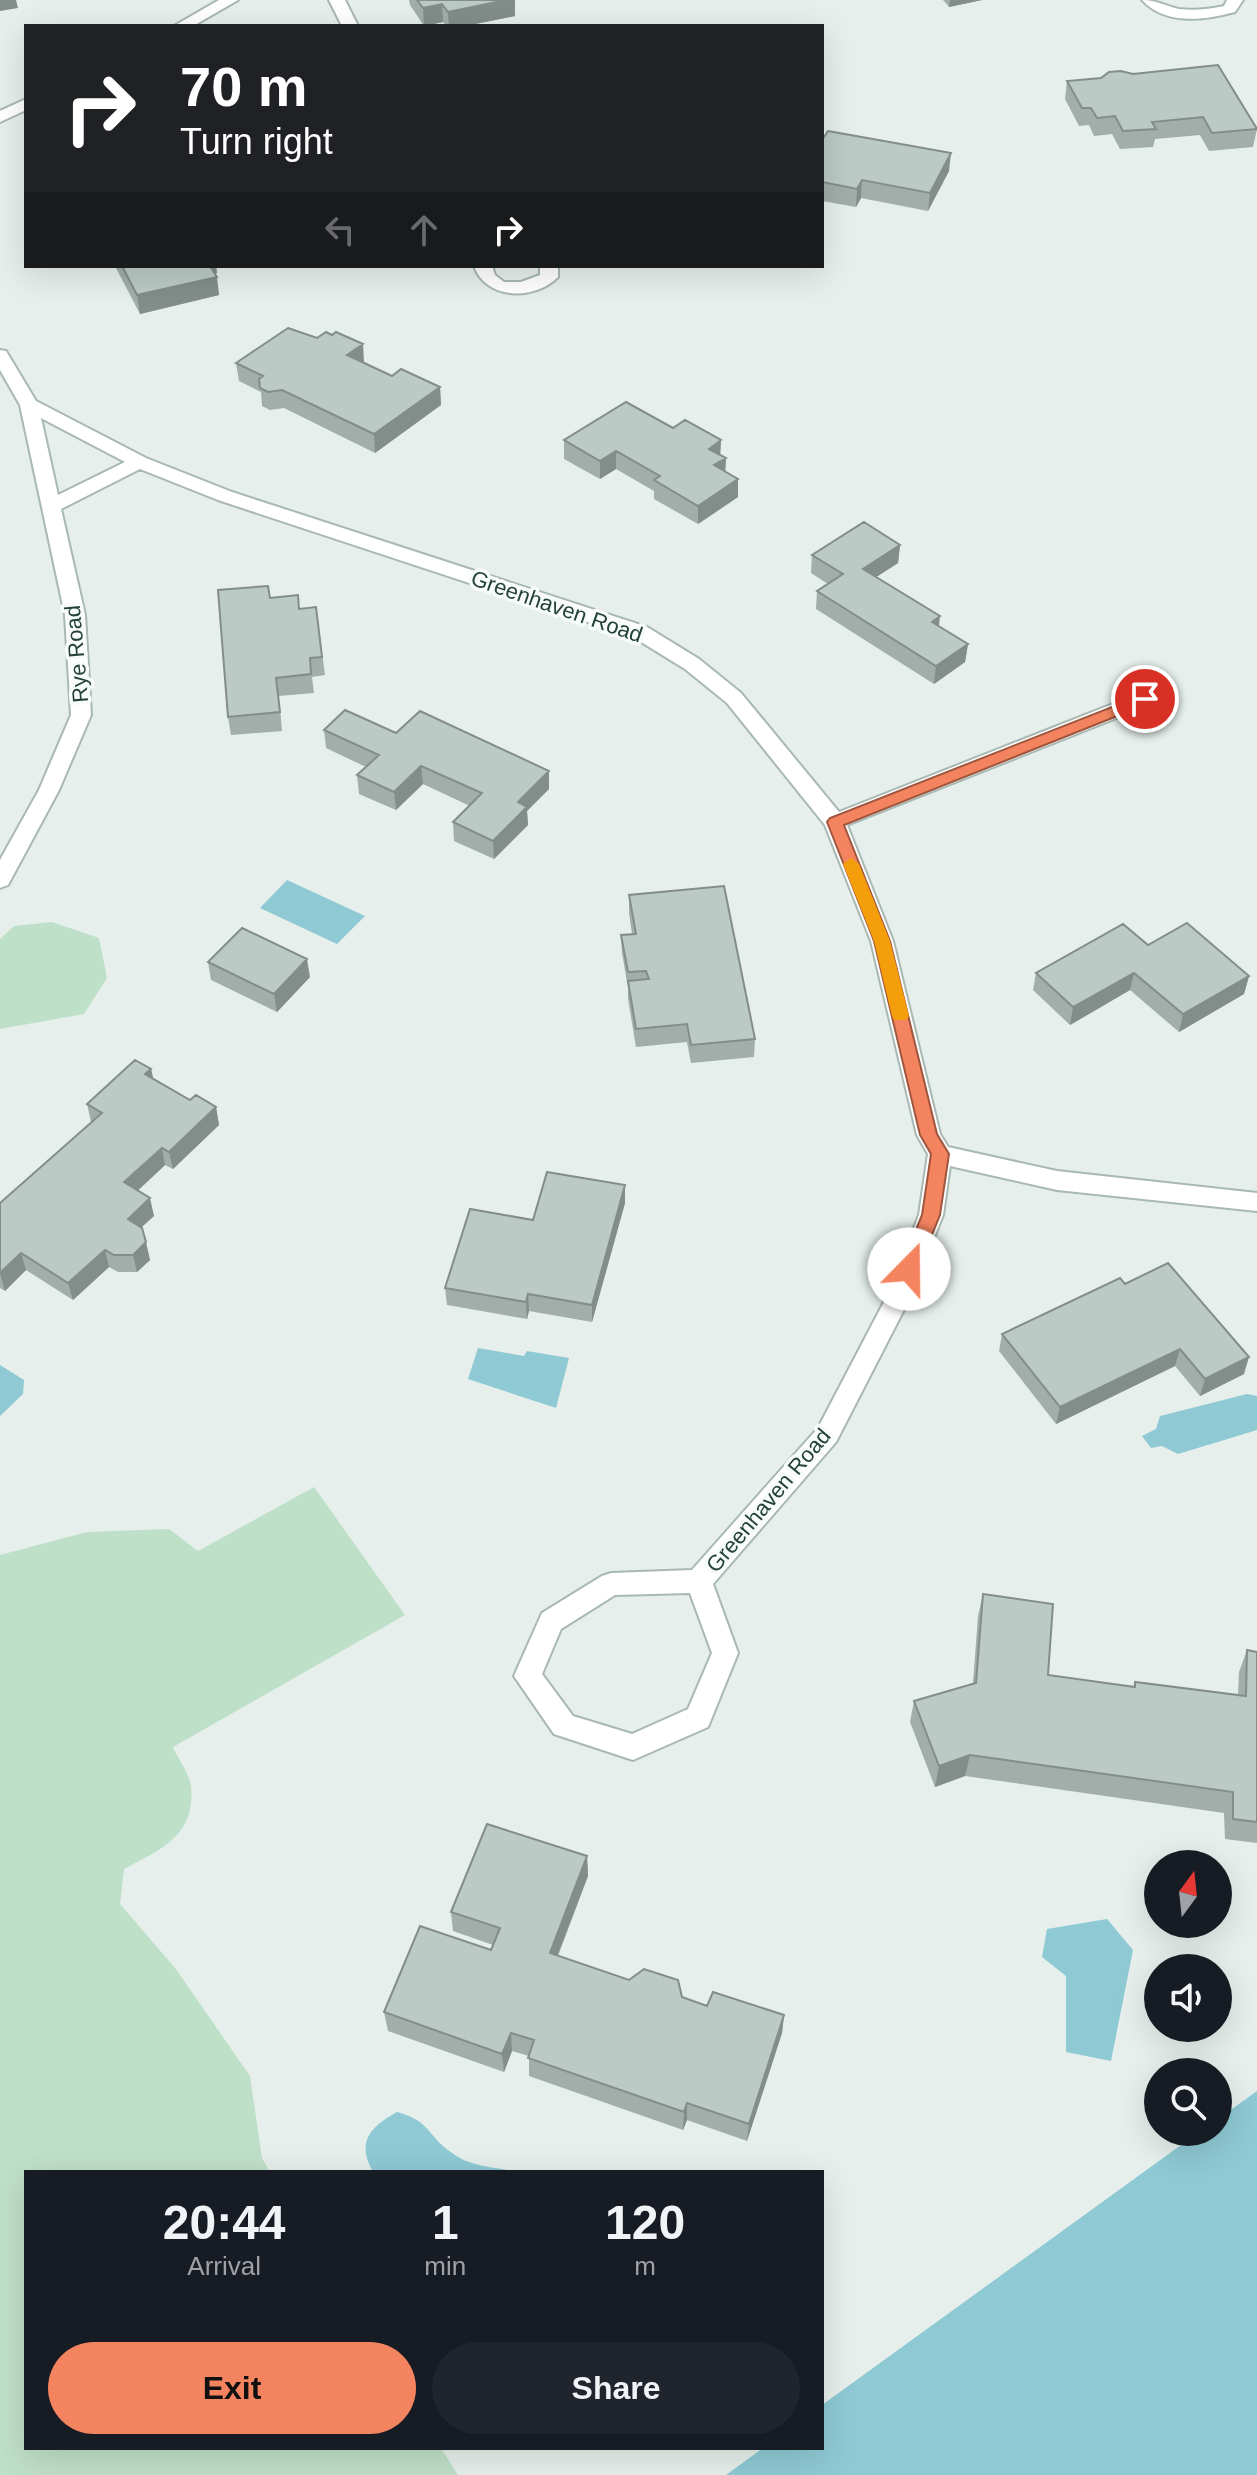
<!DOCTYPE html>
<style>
body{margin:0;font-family:Arial,sans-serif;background:#20242c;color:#f1f3f6;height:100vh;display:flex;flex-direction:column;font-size:30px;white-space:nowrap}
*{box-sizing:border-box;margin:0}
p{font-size:26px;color:#9ea1a6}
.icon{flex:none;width:44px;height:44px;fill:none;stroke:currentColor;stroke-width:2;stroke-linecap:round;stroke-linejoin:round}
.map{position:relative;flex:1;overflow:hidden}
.details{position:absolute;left:24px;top:2170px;width:800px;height:280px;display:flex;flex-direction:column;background:#171b24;border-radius:0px;box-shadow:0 8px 32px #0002}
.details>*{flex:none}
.top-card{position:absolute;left:24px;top:24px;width:800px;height:244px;border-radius:0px;box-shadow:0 8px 32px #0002;background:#202124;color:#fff;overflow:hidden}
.needle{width:52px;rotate:15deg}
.tools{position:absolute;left:1144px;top:1850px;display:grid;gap:16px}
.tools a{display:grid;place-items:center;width:88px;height:88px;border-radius:50%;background:#171b24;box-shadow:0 8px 32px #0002;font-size:40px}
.pin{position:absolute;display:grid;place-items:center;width:68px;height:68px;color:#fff;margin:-34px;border:4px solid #fff;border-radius:50%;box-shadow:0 2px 8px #0007}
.me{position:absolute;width:88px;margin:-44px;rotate:22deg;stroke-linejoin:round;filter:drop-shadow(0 0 6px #0008)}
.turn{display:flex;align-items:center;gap:28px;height:168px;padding:0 24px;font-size:36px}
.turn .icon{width:104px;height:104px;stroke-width:2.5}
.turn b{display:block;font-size:56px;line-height:68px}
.lanes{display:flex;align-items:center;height:76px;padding:0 24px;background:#0003;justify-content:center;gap:40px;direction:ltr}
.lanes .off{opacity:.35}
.eta{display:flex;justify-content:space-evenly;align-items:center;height:136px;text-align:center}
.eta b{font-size:48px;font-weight:800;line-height:56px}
.primary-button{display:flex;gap:16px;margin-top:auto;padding:16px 24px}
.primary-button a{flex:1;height:92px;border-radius:48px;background:#f4845f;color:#111;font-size:32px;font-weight:800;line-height:92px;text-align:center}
.primary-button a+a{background:#20242c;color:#f1f3f6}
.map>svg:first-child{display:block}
.green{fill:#bfe0c8}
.water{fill:#8ec9d4}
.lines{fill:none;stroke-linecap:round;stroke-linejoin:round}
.minor-casing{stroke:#a8b8b2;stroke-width:4}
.minor{fill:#fff;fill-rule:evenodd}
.wall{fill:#a1aea9}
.shaded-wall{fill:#838d89}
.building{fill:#bbcac4;stroke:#838d89;stroke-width:2}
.route{fill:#f4845f;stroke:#9f563e;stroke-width:2}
.slow{fill:#f59e0b}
.labels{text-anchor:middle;stroke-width:7;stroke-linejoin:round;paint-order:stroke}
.street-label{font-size:22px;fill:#24423a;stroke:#f7fbf9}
</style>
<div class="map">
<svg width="1257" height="2475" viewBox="0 0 1257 2475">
<rect width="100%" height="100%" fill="#e6efeb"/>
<!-- green -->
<path class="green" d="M52,922L99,938L107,978L84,1014L0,1029V939L14,926Z
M314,1487L405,1615L173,1747C178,1759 190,1774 191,1787C196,1836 159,1850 124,1869L120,1904L176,1969L250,2076L262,2158L270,2172H26V2448H441L458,2475H0V1555L87,1532L169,1529L198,1551Z"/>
<!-- water -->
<path class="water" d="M287,880L365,916L337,944L260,908Z
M478,1348L524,1356L527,1351L569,1358L556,1408L468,1379Z
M0,1365L24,1380L23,1394L0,1416Z
M1247,1394L1257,1396V1430L1178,1454L1162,1446L1151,1448L1142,1436L1156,1429L1160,1416Z
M1107,1919L1133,1950L1111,2061L1066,2052V1976L1042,1957L1047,1929Z
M1257,2091V2475H726L763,2448H822V2405L1199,2132H1218V2119Z
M397,2112C431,2121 427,2136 452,2153C472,2168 497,2167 519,2172H373C356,2142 370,2127 397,2112Z"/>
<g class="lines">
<defs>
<path id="minor" d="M219,0H238L193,26H174Z
M329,0H345L358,26H342Z
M1142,0C1157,0 1165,6 1179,9C1194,11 1210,9 1224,6L1227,0H1243L1235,12C1205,20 1166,26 1142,0Z
M26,99V110L0,122V111Z
M474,266H492L495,275L504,282H521L540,275V266H558V277C534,301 486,300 474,266Z
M0,350L6,351L36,401L146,458L232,492L647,627L699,659L741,693L839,812L1138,694H1152L1155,699L1152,704L847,825L893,941L940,1134L948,1147L1057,1171L1257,1193V1211L1057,1190L950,1166L943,1215L910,1298L836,1442L713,1584L738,1653L708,1727L633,1760L554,1734L514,1676L542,1613L602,1576L611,1573L692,1570L818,1428L886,1298L919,1215L928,1154L917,1135L871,941L825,825L727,703L685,669L633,637L218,500L140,469L61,509L85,615L91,715L59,790L8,885L0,888V860L39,790L71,715L65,615L20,405L0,370ZM41,418L125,462L58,495ZM690,1593L712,1653L688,1709L632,1734L573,1716L542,1674L561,1629L615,1595Z"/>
</defs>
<!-- minor casing -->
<use href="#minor" class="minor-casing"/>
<!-- minor -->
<use href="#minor" class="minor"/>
</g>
<!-- wall -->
<path class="wall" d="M409,0H515V16L465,26H446L443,22L424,26L410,5Z
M943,0H982L949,7Z
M1067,81L1257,129L1253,147L1209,151L1200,135L1155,139L1153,147L1120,149L1112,134L1094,136L1089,125L1079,126L1065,99Z
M822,140L949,171L928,211L861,198L856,207L822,201Z
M115,266H216L217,273L215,274L219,295L140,314Z
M364,362L392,376L440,387L441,405L375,453L284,408L270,410L262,406L261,392L239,381L236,363Z
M673,428L721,440L720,455L726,458L725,472L738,497L698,524L654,499V491L616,469L600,479L564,459V440Z
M900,545L898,563L876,577L939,626L968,644L965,662L934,684L816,609L817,591L828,584L811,573L812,555Z
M270,597L300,609L316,607L325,675L312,677L314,693L279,696L282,731L231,735L228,717Z
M324,730L396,733L549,789L527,811L528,825L494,859L454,841L453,822L470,806L423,784L396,810L359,794L357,775L366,767L326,748Z
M629,895L755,1039L754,1057L691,1063L687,1042L636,1047L628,999V988L622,953L621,935L632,934L629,913Z
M1148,945L1249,976L1244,994L1179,1032L1130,990L1070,1025L1033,990L1036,973Z
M208,962L310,977L277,1012L211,980Z
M151,1069L153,1078L190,1100L216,1107L219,1125L173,1169L165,1165L138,1190L154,1216L141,1227L150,1260L137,1272H118L109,1267L73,1300L26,1270L5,1291L0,1288V1203L91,1122L87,1104Z
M625,1203L592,1322L529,1311L527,1319L447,1305L445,1288L533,1220Z
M1125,1284L1244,1374L1200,1396L1175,1366L1056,1424L999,1351L1002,1334Z
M983,1594L1048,1675L1133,1687L1135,1682L1238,1695L1239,1672L1247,1650L1257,1652V1843L1225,1839L1224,1813L965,1776L935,1787L910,1722L914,1701L973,1683L978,1616Z
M587,1856L588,1876L558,1956L707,2006L784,2015L782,2033L747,2141L687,2120L683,2130L529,2076V2056L512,2051L504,2072L388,2031L384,2012L491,1950L493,1945L453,1931L451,1912Z"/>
<!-- shaded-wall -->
<path class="shaded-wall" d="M0,0H16L18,8L0,11Z
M506,0H515V16L465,26H449L448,12Z
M950,0H982L949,7Z
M442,4L443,22L424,26L423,8Z
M951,153L949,171L928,211L930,193Z
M862,180L861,198L856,207L857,189Z
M206,266H216L217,273L207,275Z
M217,277L219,295L140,314L137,295Z
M363,344L364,362L349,373L347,355Z
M440,387L441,405L375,453L374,434Z
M721,440L720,459L709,449Z
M616,451V469L600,479V461Z
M726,458L725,476L714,465Z
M738,479V497L698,524V506Z
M900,545L898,563L861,587L863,569Z
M940,616L938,635L932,622Z
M968,644L965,662L934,684L936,666Z
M421,766L423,784L396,810L394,792Z
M549,771V789L527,811L528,825L494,859L493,841L518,802Z
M307,959L310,977L277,1012L274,994Z
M1134,973L1130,990L1070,1025L1073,1007Z
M1249,976L1244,994L1179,1032L1183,1014Z
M151,1069L155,1086L145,1074Z
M216,1107L219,1125L173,1169L169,1152Z
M162,1148L165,1165L129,1199L124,1182Z
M625,1185V1203L592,1322V1305Z
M150,1198L154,1216L132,1236L128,1219Z
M146,1242L150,1260L137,1272L133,1255Z
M105,1250L109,1267L73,1300L68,1283Z
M21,1253L26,1270L5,1291L0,1273Z
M528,1294L529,1311L527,1319L526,1302Z
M1180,1349L1175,1366L1056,1424L1060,1407Z
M1249,1357L1244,1374L1200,1396L1205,1379Z
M970,1755L965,1776L935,1787L939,1766Z
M587,1856L588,1876L551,1972L550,1953Z
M784,2015L782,2033L747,2141L749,2124Z
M511,2033L512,2051L504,2072L502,2054Z
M687,2103V2120L683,2130L684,2112Z"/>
<!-- building -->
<path class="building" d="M417,0H506L448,12L442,4L423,8Z
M1218,65L1257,129L1212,133L1203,117L1152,122L1156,129L1123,131L1115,116L1097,118L1091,108H1082L1067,81L1101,78L1109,72L1121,71L1133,74Z
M828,131L951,153L930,193L862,180L857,189L822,182V140Z
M122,266H210L217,277L137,295Z
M288,328L317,338L326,332L332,335L336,332L363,344L347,355L392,376L401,369L440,387L374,434L282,390L268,392L260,388L259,379L263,376L236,363Z
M626,402L673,428L685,420L721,440L709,449L726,458L714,465L738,479L698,506L654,480L660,476L616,451L600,461L564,440Z
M864,522L900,545L863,569L940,616L932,622L968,644L936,666L817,591L843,574L812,555Z
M268,586L270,598L298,595L299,609L316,607L322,657L310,658L311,674L276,678L280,712L228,717L218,590Z
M345,710L396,733L420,711L549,771L518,802L527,807L493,841L453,822L482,793L421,766L394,792L357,775L379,755L324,730Z
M724,886L755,1039L691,1045L687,1024L636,1029L628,981L649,979L646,971L628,972L621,935L636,934L629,895Z
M1187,923L1249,976L1183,1014L1134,973L1073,1007L1036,973L1123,924L1148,945Z
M242,928L307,959L274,994L208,962Z
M135,1060L151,1069L145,1074L190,1100L196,1095L216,1107L169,1152L162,1148L124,1182L150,1198L128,1219L142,1228L146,1242L133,1255H114L105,1250L68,1283L21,1253L0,1273V1203L102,1113L87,1104Z
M547,1172L625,1185L592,1305L528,1294L526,1302L445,1288L470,1209L533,1220Z
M1168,1263L1249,1357L1205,1379L1180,1349L1060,1407L1002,1334L1120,1278L1125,1284Z
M983,1594L1053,1604L1048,1675L1135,1687V1682L1246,1696L1247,1650L1257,1652V1822L1233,1819V1792L970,1755L939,1766L914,1701L976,1683Z
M487,1824L587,1856L550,1953L629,1980L644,1969L678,1980L682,1997L707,2006L713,1992L784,2015L749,2124L687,2103L684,2112L528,2058L534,2040L511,2033L502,2054L384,2012L420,1926L491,1950L500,1928L451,1912Z"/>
<!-- route -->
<path class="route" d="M1145,694L1150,696V703L844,825L890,941L937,1134L949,1154L940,1215L916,1274H903L900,1269L922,1215L931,1154L920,1135L874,941L827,822L830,818Z"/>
<!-- slow -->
<path class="slow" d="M851,858L859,864L890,941L909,1016L906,1020H894L892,1016L874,941L843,864Z"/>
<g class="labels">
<!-- street labels -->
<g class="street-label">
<text transform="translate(557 606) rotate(19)" y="8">Greenhaven Road</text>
<text transform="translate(76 654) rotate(-95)" y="8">Rye Road</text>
<text transform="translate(768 1500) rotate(-50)" y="8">Greenhaven Road</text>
</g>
</g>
</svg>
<div class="tools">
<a><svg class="needle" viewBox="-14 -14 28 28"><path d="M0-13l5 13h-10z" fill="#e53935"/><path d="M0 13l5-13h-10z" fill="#9ea1a6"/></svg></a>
<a><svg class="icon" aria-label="sound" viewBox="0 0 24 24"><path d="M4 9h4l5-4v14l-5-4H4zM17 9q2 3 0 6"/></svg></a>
<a><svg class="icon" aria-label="search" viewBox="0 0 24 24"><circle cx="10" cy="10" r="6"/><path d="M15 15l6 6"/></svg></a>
</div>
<div class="pin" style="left:1145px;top:699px;background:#d93025"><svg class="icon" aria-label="arrive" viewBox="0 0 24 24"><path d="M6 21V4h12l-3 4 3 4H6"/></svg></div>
<svg class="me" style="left:909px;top:1269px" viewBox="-20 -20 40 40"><circle r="19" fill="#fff"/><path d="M0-13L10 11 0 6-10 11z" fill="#f4845f"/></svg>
<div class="top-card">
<div class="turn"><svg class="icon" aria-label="right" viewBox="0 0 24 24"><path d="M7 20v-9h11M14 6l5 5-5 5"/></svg><div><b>70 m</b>Turn right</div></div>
<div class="lanes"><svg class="icon off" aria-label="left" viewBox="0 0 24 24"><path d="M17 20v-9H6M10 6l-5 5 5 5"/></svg><svg class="icon off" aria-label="ahead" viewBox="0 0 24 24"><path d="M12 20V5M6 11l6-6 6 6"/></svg><svg class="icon" aria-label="right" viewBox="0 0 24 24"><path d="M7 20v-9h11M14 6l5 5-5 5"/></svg></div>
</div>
<section class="details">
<div class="eta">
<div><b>20:44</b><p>Arrival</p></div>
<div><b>1</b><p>min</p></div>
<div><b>120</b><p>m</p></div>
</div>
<div class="primary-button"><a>Exit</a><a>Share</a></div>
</section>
</div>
